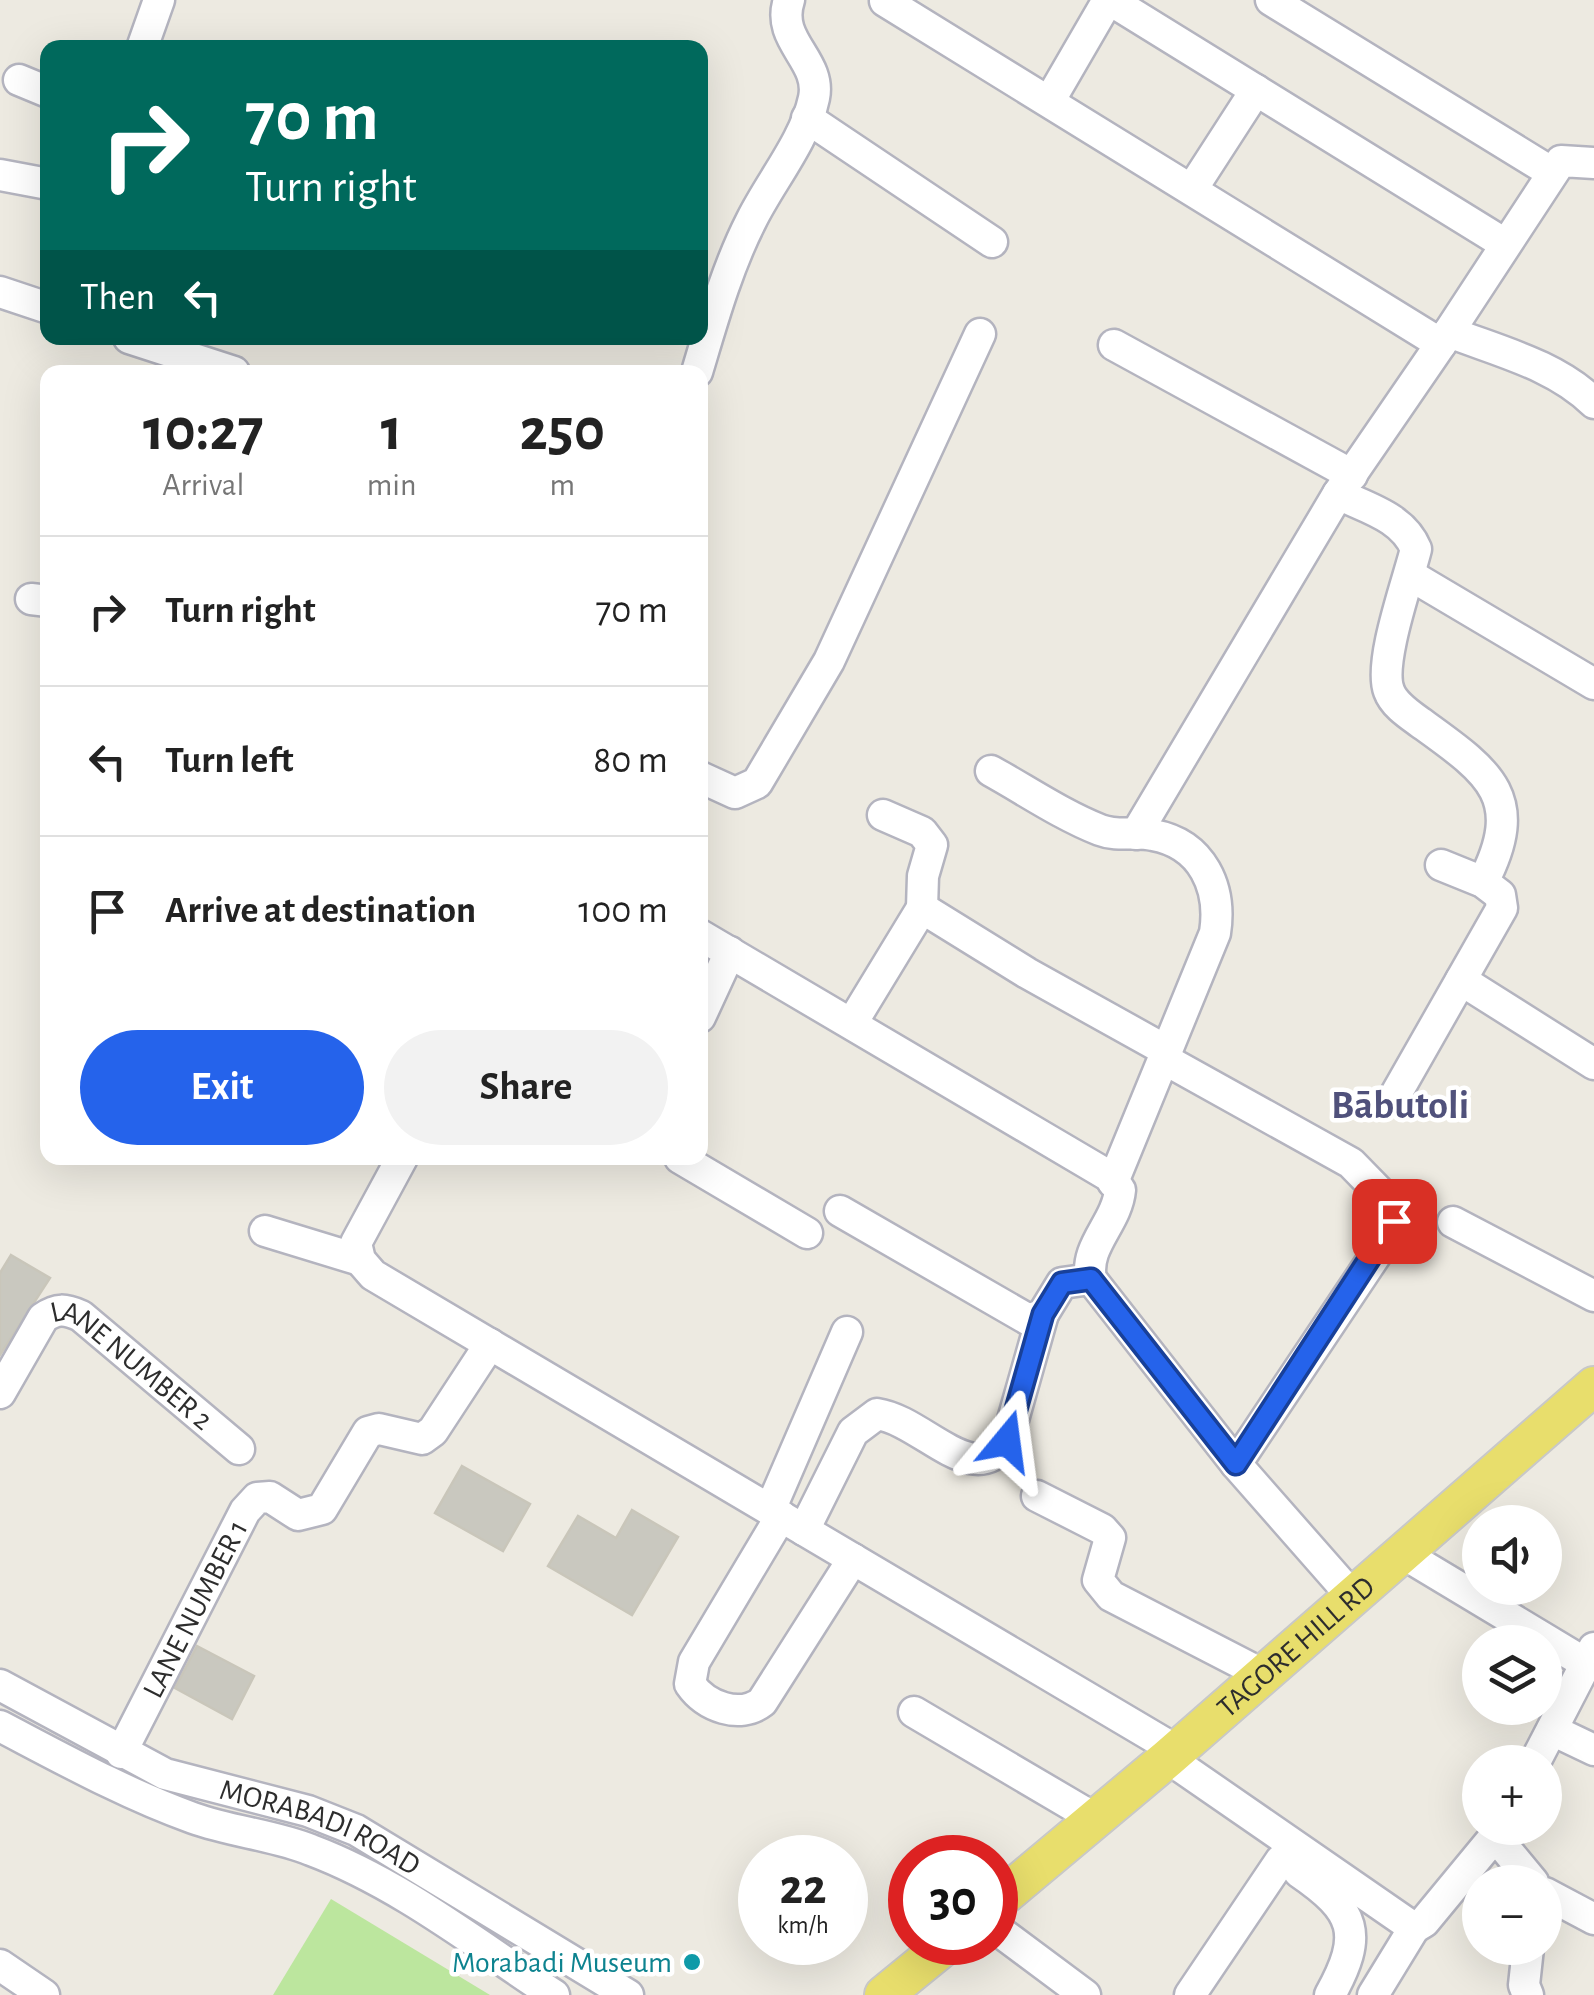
<!DOCTYPE html>
<meta charset="utf-8">
<style>
body{margin:0;font-family:"Alegreya Sans",sans-serif;background:#f2f2f2;color:#222;height:100vh;display:flex;flex-direction:column;font-size:38px;white-space:nowrap}
*{box-sizing:border-box;margin:0}
p{font-size:32px;color:#767676}
.icon{flex:none;width:55px;height:55px;fill:none;stroke:currentColor;stroke-width:2;stroke-linecap:round;stroke-linejoin:round}
.map{position:relative;flex:1;overflow:hidden}
.details{position:absolute;left:40px;top:365px;width:668px;height:800px;display:flex;flex-direction:column;background:#fff;border-radius:20px;box-shadow:0 10px 40px #0002}
.details>*{flex:none}
.top-card{position:absolute;left:40px;top:40px;width:668px;height:305px;border-radius:20px;box-shadow:0 10px 40px #0002;background:#00695c;color:#fff;overflow:hidden}
.tools{position:absolute;left:1462px;top:1505px;display:grid;gap:20px}
.tools a{display:grid;place-items:center;width:100px;height:100px;border-radius:50%;background:#fff;box-shadow:0 10px 40px #0002;font-size:50px}
.speed{position:absolute;left:738px;top:1835px;display:flex;gap:20px;font-size:50px;font-weight:700;text-align:center}
.speed>*{display:grid;place-content:center;width:130px;height:130px;border-radius:50%;background:#fff;box-shadow:0 10px 40px #0002;line-height:1}
.speed small{font-size:25px;font-weight:400}
.speed .limit{border:15px solid #d22;background:#fff;color:#111}
.pin{position:absolute;display:grid;place-items:center;width:85px;height:85px;color:#fff;margin:-42px;border-radius:20px;box-shadow:0 5px 15px #0006}
.me{position:absolute;width:110px;margin:-55px;rotate:16deg;stroke-linejoin:round;filter:drop-shadow(0 0 8px #0008)}
.turn{display:flex;align-items:center;gap:35px;height:210px;padding:0 40px;font-size:45px}
.turn .icon{width:130px;height:130px;stroke-width:2.5}
.turn b{display:block;font-size:70px;line-height:85px}
.then{display:flex;align-items:center;height:95px;padding:0 40px;background:#0003;gap:20px;font-size:38px}
.eta{display:flex;justify-content:space-evenly;align-items:center;height:170px;text-align:center}
.eta b{font-size:60px;font-weight:600;line-height:70px}
.button{display:flex;gap:20px;margin-top:auto;padding:20px 40px}
.button a{flex:1;height:115px;border-radius:60px;background:#2563eb;color:#fff;font-size:40px;font-weight:600;line-height:115px;text-align:center}
.button a+a{background:#f2f2f2;color:#222}
ul{padding:0;list-style:none}
li{display:flex;align-items:center;gap:30px;height:150px;padding:0 40px;border-top:2px solid #e0e0e0}
li div{flex:1}
li b{display:block;font-size:38px}
li em{font-style:normal}
.map>svg:first-child{display:block}
.pitch{fill:#bce69e}
.building{fill:#c9c8bf;stroke:#c9c6ba;stroke-width:2.5}
.lines{fill:none;stroke-linecap:round;stroke-linejoin:round}
.minor-casing{stroke:#b4b4bf;stroke-width:35}
.major-casing{stroke:#c8c8c8;stroke-width:42}
.minor{stroke:#fff;stroke-width:30}
.major{stroke:#e8de6c;stroke-width:38}
.route-casing{stroke:#184099;stroke-width:25}
.route{stroke:#2563eb;stroke-width:18}
.culture-dot{fill:#0f9aa8;stroke:#fff;stroke-width:4}
.labels{text-anchor:middle;stroke-width:9;stroke-linejoin:round;paint-order:stroke}
.street-label{font-size:30px;fill:#2d2d2d;stroke:#fff}
.culture-label{font-size:30px;fill:#0d838f;stroke:#fff;text-anchor:end}
.district-label{font-size:40px;font-weight:bold;fill:#50517b;stroke:#fff}
</style>
<div class="map">
<svg width="1594" height="1995" viewBox="0 0 1594 1995">
<rect width="100%" height="100%" fill="#edeae1"/>
<!-- pitch -->
<path class="pitch" d="M331,1899L490,1995H273Z"/>
<!-- building -->
<path class="building" d="M11,1255L50,1278L0,1355V1273Z
M462,1466L530,1504L503,1551L435,1513Z
M632,1510L678,1537L632,1615L548,1566L578,1516L616,1538Z
M197,1646L254,1676L232,1719L175,1688Z"/>
<g class="lines">
<defs>
<g id="minor">
<path d="M1110,0L1505,244"/>
<path d="M1271,0L1551,172"/>
<path d="M885,1L1441,344L1561,161L1594,163"/>
<path d="M142,48L159,0"/>
<path d="M19,80L48,92"/>
<path d="M1050,100L1108,0"/>
<path d="M807,118L992,242"/>
<path d="M0,175L48,184"/>
<path d="M1192,189L1256,90"/>
<path d="M0,292L48,308"/>
<path d="M1449,332C1498,351 1556,365 1594,403"/>
<path d="M129,338L234,372"/>
<path d="M1114,345L1352,475"/>
<path d="M697,372C712,322 727,268 751,221C770,182 805,141 814,98C822,60 775,41 789,0"/>
<path d="M1338,494C1367,508 1403,517 1416,549C1408,581 1378,663 1389,691C1394,705 1410,715 1421,723C1489,772 1527,797 1483,882"/>
<path d="M1410,575L1594,684"/>
<path d="M31,599L48,601"/>
<path d="M991,771C1027,791 1062,815 1100,830C1118,837 1135,831 1153,835C1203,844 1222,888 1215,933L1113,1182"/>
<path d="M700,777L735,793L757,783L829,661L980,334"/>
<path d="M883,815L922,832L932,845L923,876L922,908"/>
<path d="M1136,834L1338,494L1441,344"/>
<path d="M700,935L1109,1176L1120,1190C1117,1223 1084,1246 1091,1279L1236,1464L1352,1596"/>
<path d="M1461,980L1594,1064"/>
<path d="M700,1017L730,952"/>
<path d="M852,1023L922,908L1027,973L1167,1051"/>
<path d="M1164,1059L1351,1163L1394,1207L1387,1238L1236,1464"/>
<path d="M1392,1101L1502,908L1500,895L1483,882L1441,865"/>
<path d="M402,1158L356,1243L360,1260L373,1275L1174,1749"/>
<path d="M680,1158L807,1233"/>
<path d="M840,1211L1029,1320L1043,1314L1062,1283L1091,1279"/>
<path d="M1453,1222L1594,1296"/>
<path d="M265,1231L360,1260"/>
<path id="s1" d="M0,1393L43,1318C57,1308 65,1309 81,1316L239,1449"/>
<path d="M1037,1496L1102,1529L1110,1538L1098,1580L1111,1596L1262,1674"/>
<path d="M770,1510L847,1332"/>
<path d="M781,1516L694,1662L690,1684C706,1707 740,1719 762,1702L853,1559"/>
<path d="M804,1530L853,1432L877,1414C924,1421 973,1491 1007,1441L1043,1314"/>
<path d="M1402,1553L1585,1663"/>
<path id="s2" d="M0,1685L165,1774L308,1811L356,1830L628,1995"/>
<path d="M914,1712L1094,1818"/>
<path d="M0,1726C63,1759 126,1794 193,1818C232,1832 274,1835 311,1850C399,1883 476,1944 554,1995"/>
<path d="M1552,1730L1594,1750"/>
<path id="s3" d="M121,1753L245,1511L257,1498L270,1497L298,1515L322,1509L368,1432L379,1429L422,1439L433,1431L490,1344"/>
<path d="M1168,1758L1414,1928L1373,1995"/>
<path d="M1535,1762L1594,1648"/>
<path d="M1299,1872C1356,1911 1364,1934 1330,1995"/>
<path d="M1545,1893L1594,1919"/>
<path d="M995,1928L1085,1995"/>
<path d="M1414,1928L1424,1922L1495,1836L1533,1882"/>
<path d="M1528,1948L1524,1985L1528,1995"/>
<path d="M0,1965L44,1995"/>
<path d="M1190,1995L1281,1860"/>
</g>
<g id="major">
<path id="s4" d="M995,1903L1168,1758L1594,1386"/>
<path d="M884,1995L949,1942"/>
</g>
</defs>
<!-- minor casing -->
<use href="#minor" class="minor-casing"/>
<!-- major casing -->
<use href="#major" class="major-casing"/>
<!-- minor -->
<use href="#minor" class="minor"/>
<!-- major -->
<use href="#major" class="major"/>
</g>
<g class="lines">
<defs>
<path id="route" d="M1007,1441L1043,1314L1062,1283L1091,1279L1236,1464L1394,1221"/>
</defs>
<!-- route casing -->
<use href="#route" class="route-casing"/>
<!-- route -->
<use href="#route" class="route"/>
</g>
<!-- markers -->
<circle class="culture-dot" cx="692" cy="1962" r="10"/>
<g class="labels">
<!-- street labels -->
<g class="street-label">
<text dy="10" stroke="none"><textPath href="#s1" startOffset="195">LANE NUMBER 2</textPath></text>
<text dy="10" stroke="none"><textPath href="#s3" startOffset="162">LANE NUMBER 1</textPath></text>
<text dy="10" stroke="none"><textPath href="#s4" startOffset="395">TAGORE HILL RD</textPath></text>
<text dy="10" stroke="none"><textPath href="#s2" startOffset="352">MORABADI ROAD</textPath></text>
</g>
<!-- culture labels -->
<g class="culture-label">
<text x="672" y="1972">Morabadi Museum</text>
</g>
<!-- district labels -->
<g class="district-label">
<text x="1400" y="1118">Bābutoli</text>
</g>
</g>
</svg>
<div class="tools">
<a><svg class="icon" aria-label="sound" viewBox="0 0 24 24"><path d="M4 9h4l5-4v14l-5-4H4zM17 9q2 3 0 6"/></svg></a>
<a><svg class="icon" aria-label="layers" viewBox="0 0 24 24"><path d="M12 4l9 5-9 5-9-5zM3 14l9 5 9-5"/></svg></a>
<a>+</a>
<a>−</a>
</div>
<div class="speed"><div>22<small>km/h</small></div><div class="limit">30</div></div>
<div class="pin" style="left:1394px;top:1221px;background:#d93025"><svg class="icon" aria-label="arrive" viewBox="0 0 24 24"><path d="M6 21V4h12l-3 4 3 4H6"/></svg></div>
<svg class="me" style="left:1007px;top:1441px" viewBox="-20 -20 40 40"><path d="M0-17L14 15 0 8-14 15z" fill="#2563eb" stroke="#fff" stroke-width="4"/></svg>
<div class="top-card">
<div class="turn"><svg class="icon" aria-label="right" viewBox="0 0 24 24"><path d="M7 20v-9h11M14 6l5 5-5 5"/></svg><div><b>70 m</b>Turn right</div></div>
<div class="then">Then<svg class="icon" aria-label="left" viewBox="0 0 24 24"><path d="M17 20v-9H6M10 6l-5 5 5 5"/></svg></div>
</div>
<section class="details">
<div class="eta">
<div><b>10:27</b><p>Arrival</p></div>
<div><b>1</b><p>min</p></div>
<div><b>250</b><p>m</p></div>
</div>
<ul>
<li><svg class="icon" aria-label="right" viewBox="0 0 24 24"><path d="M7 20v-9h11M14 6l5 5-5 5"/></svg><div><b>Turn right</b></div><em>70 m</em></li>
<li><svg class="icon" aria-label="left" viewBox="0 0 24 24"><path d="M17 20v-9H6M10 6l-5 5 5 5"/></svg><div><b>Turn left</b></div><em>80 m</em></li>
<li><svg class="icon" aria-label="arrive" viewBox="0 0 24 24"><path d="M6 21V4h12l-3 4 3 4H6"/></svg><div><b>Arrive at destination</b></div><em>100 m</em></li>
</ul>
<div class="button"><a>Exit</a><a>Share</a></div>
</section>
</div>
